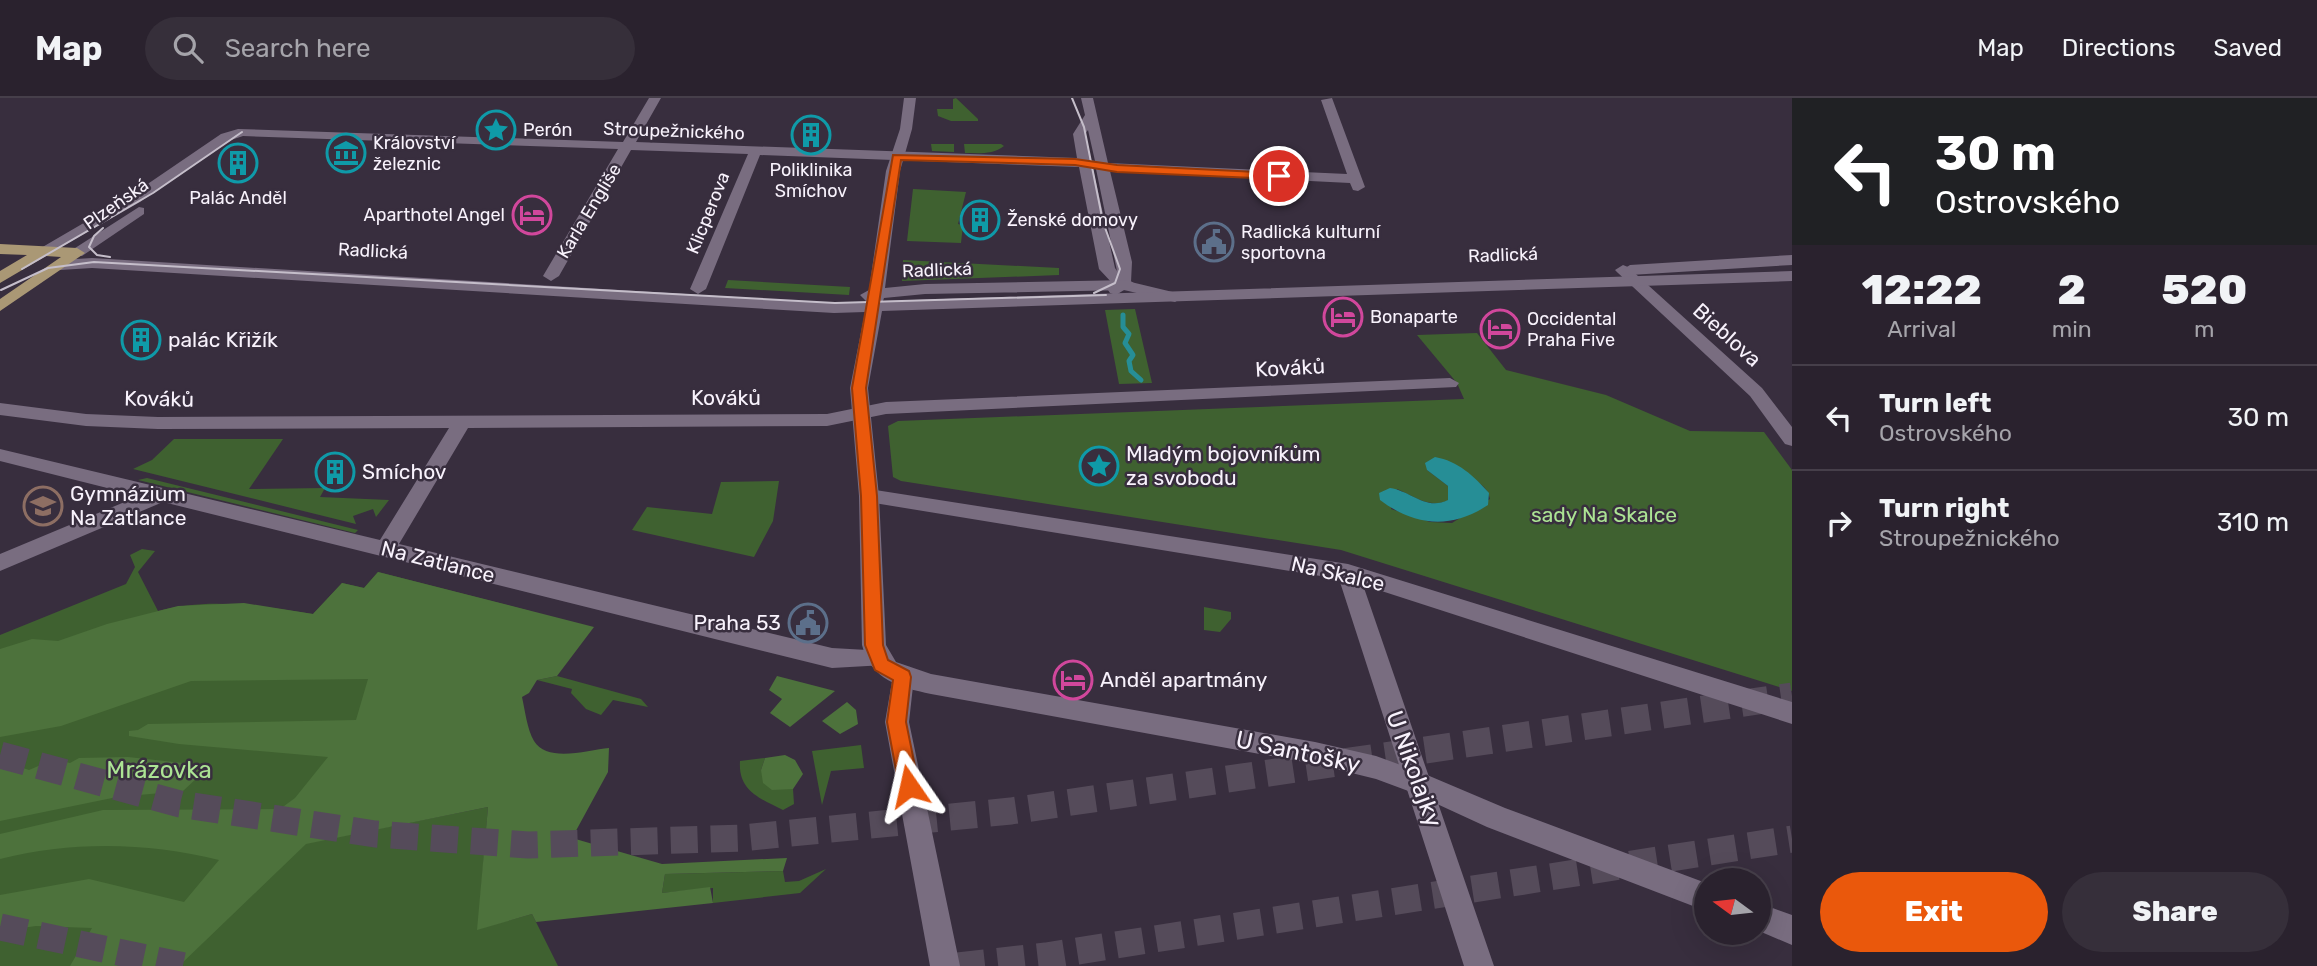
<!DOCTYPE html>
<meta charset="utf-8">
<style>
body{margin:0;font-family:Rubik,sans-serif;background:#362f3a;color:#f1f3f6;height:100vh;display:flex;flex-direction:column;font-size:26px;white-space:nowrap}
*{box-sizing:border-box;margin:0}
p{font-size:23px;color:#a5a4aa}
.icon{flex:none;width:38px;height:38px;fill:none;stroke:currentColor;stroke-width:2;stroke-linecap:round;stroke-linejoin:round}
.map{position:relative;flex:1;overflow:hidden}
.sheet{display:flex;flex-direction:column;background:#2a222e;width:525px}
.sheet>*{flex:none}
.hud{background:#202124;color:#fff;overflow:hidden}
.needle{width:46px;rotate:285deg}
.fabs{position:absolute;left:1694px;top:770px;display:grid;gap:14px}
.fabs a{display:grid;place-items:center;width:77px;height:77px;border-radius:50%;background:#2a222e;box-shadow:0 7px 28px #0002,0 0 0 2px #463f4a;font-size:35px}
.pin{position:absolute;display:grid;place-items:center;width:60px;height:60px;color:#fff;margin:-30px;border:4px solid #fff;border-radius:50%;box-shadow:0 2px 7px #0007}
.me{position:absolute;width:77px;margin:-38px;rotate:349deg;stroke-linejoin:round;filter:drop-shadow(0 0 5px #0008)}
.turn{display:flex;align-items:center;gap:24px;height:147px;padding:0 28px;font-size:32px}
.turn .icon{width:91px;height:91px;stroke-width:2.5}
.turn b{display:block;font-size:49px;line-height:60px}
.eta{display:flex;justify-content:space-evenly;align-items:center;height:119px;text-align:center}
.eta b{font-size:42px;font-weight:800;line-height:49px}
.button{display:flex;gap:14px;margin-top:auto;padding:14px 28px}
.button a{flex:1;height:80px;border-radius:42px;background:#ea580c;color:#fff;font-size:28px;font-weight:800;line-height:80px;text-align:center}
.button a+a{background:#362f3a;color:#f1f3f6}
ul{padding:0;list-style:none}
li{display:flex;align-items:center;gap:21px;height:105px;padding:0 28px;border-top:2px solid #463f4a}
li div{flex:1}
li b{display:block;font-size:26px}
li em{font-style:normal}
header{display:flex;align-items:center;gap:42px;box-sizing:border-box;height:98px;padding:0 35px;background:#2a222e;border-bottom:2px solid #463f4a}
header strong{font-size:33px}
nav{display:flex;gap:38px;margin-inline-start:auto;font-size:24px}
.search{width:490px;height:63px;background:#362f3a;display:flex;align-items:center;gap:18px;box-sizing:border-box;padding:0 24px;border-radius:38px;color:#a5a4aa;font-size:26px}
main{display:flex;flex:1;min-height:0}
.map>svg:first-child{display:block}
.green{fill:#3f6130;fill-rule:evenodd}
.forest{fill:#4d723c}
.water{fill:#268e96}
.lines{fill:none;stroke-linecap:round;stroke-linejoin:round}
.stream{stroke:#268e96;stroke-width:5}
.highway-tunnel{stroke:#554b5a;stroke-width:27;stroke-dasharray:27 13;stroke-linecap:butt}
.street{fill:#796d80;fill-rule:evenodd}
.secondary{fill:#796d80;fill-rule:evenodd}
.primary{fill:#aa9875;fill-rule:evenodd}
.tram{stroke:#c5beca;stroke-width:2}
.route{fill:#ea580c;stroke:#983908;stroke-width:2}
.labels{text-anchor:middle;stroke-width:5;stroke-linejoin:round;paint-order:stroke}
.far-poi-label{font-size:18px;fill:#f8f2fc;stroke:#382e3e;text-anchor:start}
.far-street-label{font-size:18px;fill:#f8f2fc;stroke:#382e3e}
.street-label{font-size:21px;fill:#f8f2fc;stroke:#382e3e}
.poi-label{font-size:21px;fill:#f8f2fc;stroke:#382e3e;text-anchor:start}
.park-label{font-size:21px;fill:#ace494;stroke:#382e3e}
.near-street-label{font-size:24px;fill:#f8f2fc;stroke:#382e3e}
.near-park-label{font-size:24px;fill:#ace494;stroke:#382e3e}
</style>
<header>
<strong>Map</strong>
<div class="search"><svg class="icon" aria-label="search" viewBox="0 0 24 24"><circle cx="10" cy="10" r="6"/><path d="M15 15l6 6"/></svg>Search here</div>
<nav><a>Map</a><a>Directions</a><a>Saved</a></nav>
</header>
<main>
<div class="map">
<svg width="1792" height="868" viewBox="0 0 1792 868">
<rect width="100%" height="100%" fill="#382e3e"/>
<!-- green -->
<path class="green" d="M956,0L978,21V23H951L938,18L937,11H953V1Z
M931,46H1001L1004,48C993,57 978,55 965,55L964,46H954V54L932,53Z
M913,91L966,94L958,126L963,127L961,145L907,143Z
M903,162L1059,170V177L902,183Z
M728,182L850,189L849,197L725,190Z
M1135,211L1152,285L1119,286L1105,212Z
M1477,235L1506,272L1606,297L1690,333L1764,334L1792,372V593L1341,452L901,383L893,379L888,328L898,323L1464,301L1457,285L1417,237ZM1427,372C1447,376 1486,376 1490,401L1452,425L1430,424L1391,411L1397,391C1415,399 1430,411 1449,402L1448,388Z
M174,341H283L249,391L325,390L320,399L389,402L376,419L373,411L353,418L356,426L133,371L152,362Z
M147,380L358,432L355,435L138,382Z
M779,383L773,423L754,459L632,432L647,409L712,416L721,384Z
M142,451L155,453L138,474L158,513C209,499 261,508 313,516L342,485L364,490L378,474L530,513L307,745L488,709L478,831L532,816L558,868H0V537L126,486L135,469L130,457Z
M1204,509L1231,514V521L1220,534L1204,532Z
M557,578L641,601L648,609L613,602L601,617L586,611L571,595L572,591L537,582Z
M861,647L864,670L831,673L822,707L812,653Z
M765,660L761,672L787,691H793L794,706L783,712C759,700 738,693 740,663Z
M826,771L800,795L713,805V790L662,795L665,776L783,773L785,784L799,783Z"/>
<!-- forest -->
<path class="forest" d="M378,474L594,529L557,578L537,582L529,595L522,599C525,612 527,631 534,643C547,665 588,652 609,650L608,674L572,740L662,766L787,760L783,773L665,776L662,795L710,789L713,805L536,824L532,816L477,832L488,709L306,746L179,868H70L92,830L36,828L0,833V797L89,781L184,804L219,762C147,744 71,743 0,761V736L103,712L280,711L295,700L328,659L179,646L129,638V633L138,632L148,626L356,622L368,581L191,583L61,628L0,639V551L32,541L58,543L107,526L178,508L244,505L313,516L342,485L364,490Z
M777,578L835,593L790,629L770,615L782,601L769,592Z
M847,604L856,612L858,626L840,636L822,623Z
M785,657L795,662L803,676L793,691L772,692L763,685L761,672L765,660Z
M128,659L201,667L198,679L183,693L117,699L0,723V666L8,672L17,668L29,672L55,661L70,665L79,660Z"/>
<!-- water -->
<path class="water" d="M1435,359C1458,363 1474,378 1489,395L1488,407C1452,431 1416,429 1380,402L1379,395L1390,390C1411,393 1426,413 1448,402V388L1427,372L1425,365Z"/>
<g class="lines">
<!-- stream -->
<path class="stream" d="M1123,217V229L1129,236L1125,245L1133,257L1129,263L1131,273L1141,282"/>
<!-- highway-tunnel -->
<path class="highway-tunnel" d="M0,657L180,706L375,736L528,747L742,740L1011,713L1792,598
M0,829L184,868
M958,868L1046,858L1792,741"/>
<!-- street -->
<path class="street" d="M649,0H661L636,44L1077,60L1073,36L1085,17L1081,0H1093L1108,65L1347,76L1321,2L1332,0L1365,89L1358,93L1353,92L1350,85L1110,73L1132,164L1131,184L1181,196L1183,199L1175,204L1124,192L1116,197L1110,195L1108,192L1113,186L1099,171L1079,69L760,57L706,191L698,196L690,191L748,56L631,52L559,178L551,183L543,178L618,51L243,38L231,42L140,104L47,157L42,159L34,154L130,98L221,36L238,31L623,44ZM1088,32L1095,63L1091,62L1085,36ZM1093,71H1096L1117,173L1115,170Z
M139,109L144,110V116L82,158H72V152Z
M1623,167L1628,169L1762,290L1792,329V348L1785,346L1750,298L1618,175L1615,172Z
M1450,280L1459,285L1456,289L886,316L827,328L468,330L399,446L832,550L885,553L889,560L885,567L832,570L163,404L0,473V456L139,398L0,363V351L380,442L449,330L158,331L86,328L0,317V305L86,316L158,319L827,316L886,304Z
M869,391L1348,466L1792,604V626L1363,487L1494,868H1464L1339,481L862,403L859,398Z
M902,569L910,572L914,579L909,624L960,868H930L885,624L894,572Z"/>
<!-- secondary -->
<path class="secondary" d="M904,0H916L912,31L900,73L885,190L925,186L1129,182L1137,187L1129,192L925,196L884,200L883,203L1792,173V183L882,213L868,290L879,398L886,547L896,564L931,576L1315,644L1376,658L1420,674L1505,710L1706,785V813L1487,729L1411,694L1376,681L1315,666L931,596C899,589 871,582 862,547L859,398L850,290L865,214L834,215L92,170L60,172L52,167L60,162L92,160L834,205L867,204L860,197L869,192L886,73L900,31Z
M1792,157V167L1630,177L1622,172L1630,167Z
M1759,805L1792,817V847L1759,833Z"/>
<!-- primary -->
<path class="primary" d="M0,146L77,150L85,155L0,213V201L61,159L46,158L0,185V173L27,157L0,156Z"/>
<!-- tram -->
<path class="tram" d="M1072,0L1084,29L1103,124L1120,171L1115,185L1094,195
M103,130L94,138L89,149L97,157L110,159
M22,171L153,95L242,34
M1,192L48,170L94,164L835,205L1106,197"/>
</g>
<!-- route -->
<path class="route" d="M893,57L1075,61L1117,67L1279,75L1284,78L1279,81L1117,74L1075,67L901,62L866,290L877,398L883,547L888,562L909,573L911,579L906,624L919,688L916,695L909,697L902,695L899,688L887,624L893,582L875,572L865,547L861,398L852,290Z"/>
<!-- icons -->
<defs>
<symbol id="sight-ring" viewBox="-11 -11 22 22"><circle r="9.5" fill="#382e3e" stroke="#0f9aa8" stroke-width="1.5"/><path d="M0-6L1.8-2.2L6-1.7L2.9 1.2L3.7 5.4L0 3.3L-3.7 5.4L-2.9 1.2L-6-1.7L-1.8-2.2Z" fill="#0f9aa8"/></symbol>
<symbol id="building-ring" viewBox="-11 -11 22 22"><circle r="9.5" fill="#382e3e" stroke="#0f9aa8" stroke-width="1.5"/><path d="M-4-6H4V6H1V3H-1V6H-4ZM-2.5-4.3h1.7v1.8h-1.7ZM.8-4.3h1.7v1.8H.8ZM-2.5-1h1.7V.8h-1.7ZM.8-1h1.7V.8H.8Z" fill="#0f9aa8"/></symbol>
<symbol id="museum-ring" viewBox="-11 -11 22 22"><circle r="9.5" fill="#382e3e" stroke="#0f9aa8" stroke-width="1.5"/><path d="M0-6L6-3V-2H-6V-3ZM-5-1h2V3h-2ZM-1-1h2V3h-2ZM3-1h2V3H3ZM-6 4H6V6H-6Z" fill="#0f9aa8"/></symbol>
<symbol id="hotel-ring" viewBox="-11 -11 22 22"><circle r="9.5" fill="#382e3e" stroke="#d1479c" stroke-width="1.5"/><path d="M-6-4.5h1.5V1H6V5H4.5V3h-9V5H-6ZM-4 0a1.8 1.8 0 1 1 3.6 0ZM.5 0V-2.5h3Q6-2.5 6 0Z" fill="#d1479c"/></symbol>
<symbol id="civic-ring" viewBox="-11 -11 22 22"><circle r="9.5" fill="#382e3e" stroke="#5c6f8a" stroke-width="1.5"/><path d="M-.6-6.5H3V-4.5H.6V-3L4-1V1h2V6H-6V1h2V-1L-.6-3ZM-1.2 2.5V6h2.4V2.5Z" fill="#5c6f8a"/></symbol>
<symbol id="school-ring" viewBox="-11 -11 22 22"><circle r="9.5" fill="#382e3e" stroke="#8d6e63" stroke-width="1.5"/><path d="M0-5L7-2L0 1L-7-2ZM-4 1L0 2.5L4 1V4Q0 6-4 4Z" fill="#8d6e63"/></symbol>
</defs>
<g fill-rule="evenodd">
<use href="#sight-ring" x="474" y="10" width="44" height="44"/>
<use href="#building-ring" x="789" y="15" width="44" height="44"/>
<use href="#museum-ring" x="324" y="33" width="44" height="44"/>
<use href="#building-ring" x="216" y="43" width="44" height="44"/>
<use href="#hotel-ring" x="510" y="95" width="44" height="44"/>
<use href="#building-ring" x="958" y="100" width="44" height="44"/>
<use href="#civic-ring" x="1192" y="122" width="44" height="44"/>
<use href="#hotel-ring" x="1321" y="197" width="44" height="44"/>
<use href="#hotel-ring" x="1478" y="209" width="44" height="44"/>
<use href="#building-ring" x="119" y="220" width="44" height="44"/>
<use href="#sight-ring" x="1077" y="346" width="44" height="44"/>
<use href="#building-ring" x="313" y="352" width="44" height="44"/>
<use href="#school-ring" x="21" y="386" width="44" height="44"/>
<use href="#civic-ring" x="786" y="503" width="44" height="44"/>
<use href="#hotel-ring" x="1051" y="560" width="44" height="44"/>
</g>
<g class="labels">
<!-- far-poi labels -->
<g class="far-poi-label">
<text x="523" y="38">Perón</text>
<text x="373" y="51">Království<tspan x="373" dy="21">železnic</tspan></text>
<text x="811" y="78" text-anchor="middle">Poliklinika<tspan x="811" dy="21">Smíchov</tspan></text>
<text x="238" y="106" text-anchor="middle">Palác Anděl</text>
<text x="505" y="123" text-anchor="end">Aparthotel Angel</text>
<text x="1007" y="128">Ženské domovy</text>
<text x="1241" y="140">Radlická kulturní<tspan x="1241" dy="21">sportovna</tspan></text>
<text x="1370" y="225">Bonaparte</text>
<text x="1527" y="227">Occidental<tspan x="1527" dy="21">Praha Five</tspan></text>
</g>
<!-- far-street labels -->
<g class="far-street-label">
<text transform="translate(674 33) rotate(2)" y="6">Stroupežnického</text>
<text transform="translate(116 106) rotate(-35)" y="6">Plzeňská</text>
<text transform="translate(589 113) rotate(-59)" y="6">Karla Engliše</text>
<text transform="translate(708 115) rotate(-68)" y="6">Klicperova</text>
<text transform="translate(373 153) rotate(3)" y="6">Radlická</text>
<text transform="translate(1503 157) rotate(-2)" y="6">Radlická</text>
<text transform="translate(937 172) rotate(-2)" y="6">Radlická</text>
</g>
<!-- street labels -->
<g class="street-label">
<text transform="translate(1727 237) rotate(42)" y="7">Bieblova</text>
<text transform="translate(1290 270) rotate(-3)" y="7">Kováků</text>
<text x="726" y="307">Kováků</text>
<text transform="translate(159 301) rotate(1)" y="7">Kováků</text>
<text transform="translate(438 464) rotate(14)" y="7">Na Zatlance</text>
<text transform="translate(1338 476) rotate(13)" y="7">Na Skalce</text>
</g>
<!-- poi labels -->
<g class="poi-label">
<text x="168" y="249">palác Křižík</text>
<text x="1126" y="363">Mladým bojovníkům<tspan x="1126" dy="24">za svobodu</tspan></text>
<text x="362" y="381">Smíchov</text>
<text x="70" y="403">Gymnázium<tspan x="70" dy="24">Na Zatlance</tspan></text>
<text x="781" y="532" text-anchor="end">Praha 53</text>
<text x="1100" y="589">Anděl apartmány</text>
</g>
<!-- park labels -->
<g class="park-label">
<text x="1604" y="424">sady Na Skalce</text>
</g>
<!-- near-street labels -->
<g class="near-street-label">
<text transform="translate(1298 654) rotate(12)" y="8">U Santošky</text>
<text transform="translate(1414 671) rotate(70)" y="8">U Nikolajky</text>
</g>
<!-- near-park labels -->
<g class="near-park-label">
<text x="159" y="680">Mrázovka</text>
</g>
</g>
</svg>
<div class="fabs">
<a><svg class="needle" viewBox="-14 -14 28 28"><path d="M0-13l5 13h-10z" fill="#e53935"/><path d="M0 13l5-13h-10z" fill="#a5a4aa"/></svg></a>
</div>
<div class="pin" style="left:1279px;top:78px;background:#d93025"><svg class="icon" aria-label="arrive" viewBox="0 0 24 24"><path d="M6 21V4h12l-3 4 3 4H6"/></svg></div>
<svg class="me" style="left:909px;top:688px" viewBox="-20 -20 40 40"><path d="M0-17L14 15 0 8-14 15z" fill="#ea580c" stroke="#fff" stroke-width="4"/></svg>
</div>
<section class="sheet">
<div class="hud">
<div class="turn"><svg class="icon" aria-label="left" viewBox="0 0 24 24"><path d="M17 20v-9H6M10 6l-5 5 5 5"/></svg><div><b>30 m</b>Ostrovského</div></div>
</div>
<div class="eta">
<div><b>12:22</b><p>Arrival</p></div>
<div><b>2</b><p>min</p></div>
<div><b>520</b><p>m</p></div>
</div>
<ul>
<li><svg class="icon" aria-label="left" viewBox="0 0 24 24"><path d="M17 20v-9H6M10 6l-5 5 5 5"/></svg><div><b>Turn left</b><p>Ostrovského</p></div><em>30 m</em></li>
<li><svg class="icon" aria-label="right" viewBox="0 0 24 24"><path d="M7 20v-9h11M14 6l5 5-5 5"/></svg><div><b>Turn right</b><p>Stroupežnického</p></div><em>310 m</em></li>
</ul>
<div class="button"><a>Exit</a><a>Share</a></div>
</section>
</main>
